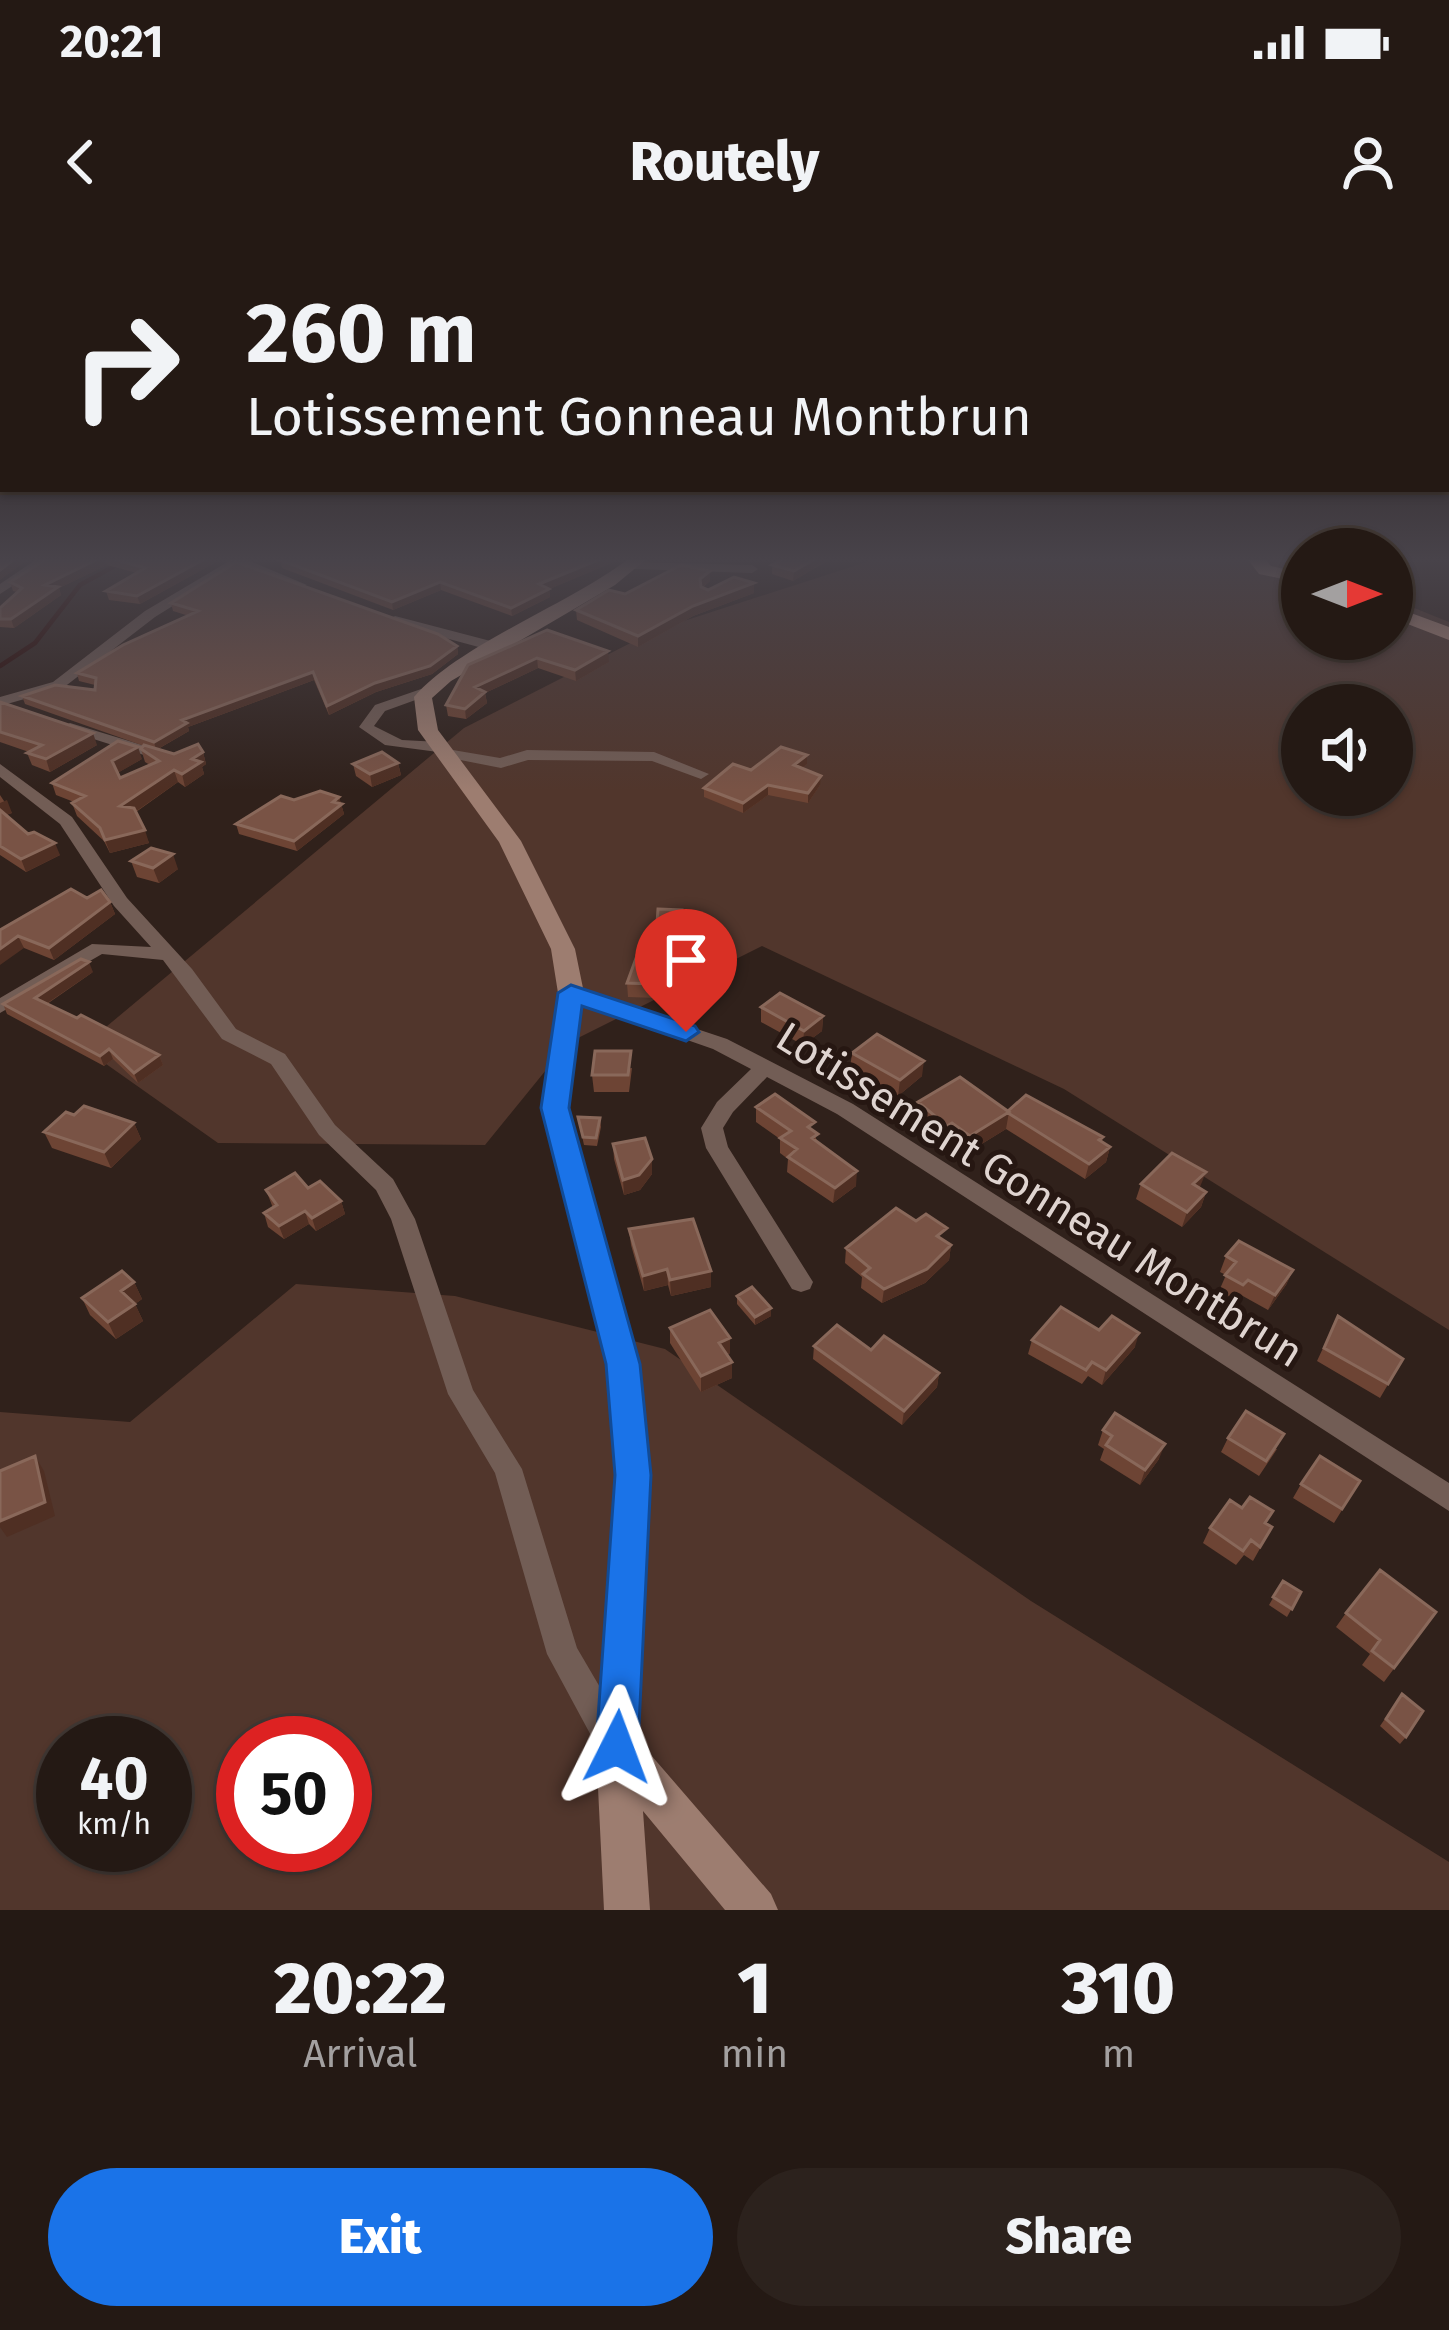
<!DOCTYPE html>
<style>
body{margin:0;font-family:"Fira Sans",sans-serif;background:#2c221d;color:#f1f3f6;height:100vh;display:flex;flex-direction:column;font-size:45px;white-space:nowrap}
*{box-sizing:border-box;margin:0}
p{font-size:39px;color:#a3a0a0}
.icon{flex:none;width:66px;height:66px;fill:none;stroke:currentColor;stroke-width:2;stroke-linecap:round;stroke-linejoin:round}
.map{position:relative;height:1670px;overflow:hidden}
.side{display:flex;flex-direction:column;background:#241914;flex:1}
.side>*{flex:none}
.banner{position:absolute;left:0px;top:0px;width:1449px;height:252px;box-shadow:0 3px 9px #0004,0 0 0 3px #413834;background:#241914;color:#f1f3f6;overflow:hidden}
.needle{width:78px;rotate:90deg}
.controls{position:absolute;left:1281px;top:288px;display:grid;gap:24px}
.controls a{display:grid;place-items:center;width:132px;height:132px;border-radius:50%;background:#241914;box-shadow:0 3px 9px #0004,0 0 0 3px #413834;font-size:60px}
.speed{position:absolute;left:36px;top:1476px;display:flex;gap:24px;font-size:60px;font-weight:700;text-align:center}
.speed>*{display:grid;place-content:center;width:156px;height:156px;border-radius:50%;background:#241914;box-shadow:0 3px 9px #0004,0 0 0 3px #413834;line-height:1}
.speed small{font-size:30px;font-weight:400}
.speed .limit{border:18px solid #d22;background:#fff;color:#111}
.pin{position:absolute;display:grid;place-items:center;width:102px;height:102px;color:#fff;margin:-123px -51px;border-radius:50% 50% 50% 0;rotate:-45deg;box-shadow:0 0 12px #0007}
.pin .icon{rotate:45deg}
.me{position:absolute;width:132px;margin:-66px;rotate:3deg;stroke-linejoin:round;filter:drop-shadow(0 0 9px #0008)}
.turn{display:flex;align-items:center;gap:42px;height:252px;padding:0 48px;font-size:54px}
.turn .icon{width:156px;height:156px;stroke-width:2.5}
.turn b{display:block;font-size:84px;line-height:102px}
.eta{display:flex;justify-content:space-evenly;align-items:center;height:204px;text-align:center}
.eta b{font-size:72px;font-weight:800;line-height:84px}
.cta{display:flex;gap:24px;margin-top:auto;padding:24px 48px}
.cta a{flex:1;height:138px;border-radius:72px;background:#1a73e8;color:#fff;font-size:48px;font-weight:800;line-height:138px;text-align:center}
.cta a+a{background:#2c221d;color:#f1f3f6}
.status{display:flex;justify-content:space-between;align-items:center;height:84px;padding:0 60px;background:#241914;direction:ltr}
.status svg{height:33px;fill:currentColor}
header{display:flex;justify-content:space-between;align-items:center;height:156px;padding:0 48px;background:#241914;font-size:54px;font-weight:800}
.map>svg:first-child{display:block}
.green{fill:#51362c;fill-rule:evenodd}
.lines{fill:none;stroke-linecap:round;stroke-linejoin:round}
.stream{stroke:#290500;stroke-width:4.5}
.minor{fill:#725d55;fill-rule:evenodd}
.tertiary{fill:#725d55;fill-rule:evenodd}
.secondary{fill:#9d7d70;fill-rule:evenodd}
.primary{fill:#bf9584;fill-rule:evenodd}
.wall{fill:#6d4434}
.shaded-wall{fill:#4f2f23}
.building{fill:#795345;stroke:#89685a;stroke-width:3}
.route{fill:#1a73e8;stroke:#114b97;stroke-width:3}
.labels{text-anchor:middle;stroke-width:10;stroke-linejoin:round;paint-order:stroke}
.street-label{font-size:42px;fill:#dfd4d0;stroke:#261712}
</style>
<div class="status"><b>20:21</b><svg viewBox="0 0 49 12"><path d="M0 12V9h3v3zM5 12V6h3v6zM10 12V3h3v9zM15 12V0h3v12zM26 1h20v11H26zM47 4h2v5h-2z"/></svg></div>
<header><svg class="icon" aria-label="back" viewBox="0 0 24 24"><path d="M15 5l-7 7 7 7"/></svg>Routely<svg class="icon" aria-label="person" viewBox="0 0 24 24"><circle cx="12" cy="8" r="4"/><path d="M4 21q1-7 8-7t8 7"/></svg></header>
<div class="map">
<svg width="1449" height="1670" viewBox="0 0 1449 1670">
<rect width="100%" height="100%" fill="#30211b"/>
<!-- green -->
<path class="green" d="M882,317H1289L1302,323V399H1392V359L1449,382V1090L1064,849L762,706L568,803L485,905L218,903L82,807L464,488L656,390ZM1302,465H1392V555H1302Z
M296,1044L455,1056L665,1109L1031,1361L1449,1622V1670H0V1172L130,1182ZM63,1503H165V1605H63ZM243,1503H345V1605H243Z"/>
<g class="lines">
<!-- stream -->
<path class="stream" d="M0,426L35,403L80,345L131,317"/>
<!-- minor -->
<path class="minor" d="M236,317L242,321L240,324L155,377L63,448L0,466V457L53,442L145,371Z
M631,322L752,325L758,329L752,333L635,329L629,325Z
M427,447L434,451L432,454L385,471L374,486L402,500L440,502L445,504L447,509L500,518L527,510L654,512L709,534L701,539L652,521L528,520L501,528L440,516L438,512L385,505L359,487L375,465Z
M70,483L149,507L152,510L144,515L65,490L63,487Z
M0,524L72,577L127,658L192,729L236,789L285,814L335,885L393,939L415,979L473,1150L522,1229L577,1408L625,1490L629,1502L625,1514L613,1518L601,1514L547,1414L495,1233L448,1154L391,979L376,950L319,895L271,824L222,799L163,720L102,714L0,773V758L92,704L151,707L114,666L60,584L0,537Z
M571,747L727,799L853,864L1449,1243V1271L837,874L767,837L733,872L723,888L728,907L813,1042L810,1049L801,1052L792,1049L706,908L701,888L717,862L751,829L713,809L564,757L561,753Z"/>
<!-- tertiary -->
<path class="tertiary" d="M40,317H57L0,354V344Z
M220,317H240L307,345L295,348Z
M395,376L502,404L505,407L497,412L390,383L388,380Z"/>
<!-- secondary -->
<path class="secondary" d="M631,317H649L615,345L451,441L432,458L438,490L521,601L575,709L584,753L569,868L640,1124L651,1235L638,1500L771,1654L778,1670H725L643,1571L650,1670H604L596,1507L615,1235L606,1124L541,868L558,753L551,709L499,602L418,490L414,457C461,403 569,365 631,317Z"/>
<!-- primary -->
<path class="primary" d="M1246,317H1263L1271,326L1302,333V343L1259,334Z
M1392,366L1449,387V400L1392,378Z"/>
</g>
<!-- wall -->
<path class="wall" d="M49,317H215L216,322L140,364L109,360L106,351L137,333L107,325L59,348L61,355L14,388L0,387V368L17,352L13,351L10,342Z
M288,317H616V321L549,349L550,357L512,376L441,350L393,370L282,328L280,320Z
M832,318L793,341L772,334V325Z
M710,331V341L702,348L708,350L754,353L693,376L638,407L577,380L576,370L625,354Z
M171,363L457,406L458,414L432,434L376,452L329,475L314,440L188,487L189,491L158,509L174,514L203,512L206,524L202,527L204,534L185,547L178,542L136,572L149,603L110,613L104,601L77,576L72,563L74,562L56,555L52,543L142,519L117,533L120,538L150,525L145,522L141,509L144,506L25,464L22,456L95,450V445L79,441L77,433L189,376L173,371Z
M547,390L609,422L576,441L538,428L485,453L487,463L466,479L448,476L446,465Z
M0,462L97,505L50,532L32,525L27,513L29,512L0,502Z
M398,523L401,535L372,547L356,536L353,524Z
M807,524L802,528L820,545L808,563L768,555L743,573L704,557V548L751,530Z
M0,555L12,573L6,575L28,594L60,615L26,632L0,615Z
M339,557L344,574L297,611L239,594L236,584L294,560Z
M131,621L178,629L159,643L137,637Z
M87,658L110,662L115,674L54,720L24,708L0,690Z
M682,670L681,701H672L669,723L687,737L683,759L628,757L627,743L655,711Z
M93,732L47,764L159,815L163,825L138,843L113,819L104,826L7,774L3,764Z
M761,767L823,776L822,791L803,805L761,782Z
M852,813L922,836L898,856L850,828Z
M632,828L629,852H594L592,835Z
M918,862L1008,871L1103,897L1102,902L1110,907L1106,922L1085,939L1006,889L967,913L949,900L944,903L916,879Z
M756,867L814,891L817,902L856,946L833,963L787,932L788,919L780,913V899L756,882Z
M578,877L600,878L601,887L597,906L584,905Z
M134,883L141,899L111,928L52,908L44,892Z
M613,904L652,934L640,950L624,955L614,919Z
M1141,944L1200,947L1199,948L1206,952L1201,967L1182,987L1136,959Z
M308,948L341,961L345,974L316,991L309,984L284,999L268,987L264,973L273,968L266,950Z
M629,989L711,1031V1047L671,1056L668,1045L644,1051L631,1005Z
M945,1001L951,1005L949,1020L925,1043L882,1063L861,1048L862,1037L845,1023L846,1008Z
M1226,1016L1293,1030L1286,1045L1268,1070L1241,1055L1237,1060L1219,1051L1226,1035L1220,1032Z
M134,1042L142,1059L135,1064L143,1081L116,1099L90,1075L82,1058Z
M737,1056L771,1076L755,1085L737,1064Z
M1338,1076L1403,1119L1380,1158L1317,1121Z
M670,1088L730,1113L727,1115L732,1122V1138L701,1152L670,1103Z
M1099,1090L1135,1107L1102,1145L1088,1136L1082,1144L1028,1114L1032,1100Z
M814,1106L871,1110L939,1133L937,1147L902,1185L813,1119Z
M1103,1190L1159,1219L1140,1245L1100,1220L1104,1209L1098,1205Z
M1228,1198L1277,1209L1259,1236L1221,1212Z
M1360,1241L1334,1283L1293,1258L1301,1244Z
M1242,1268L1273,1271L1266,1284L1272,1287L1253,1321L1244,1315L1236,1325L1203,1303L1210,1288Z
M1283,1341L1301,1352L1287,1377L1269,1365Z
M1436,1372L1384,1442L1362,1425L1370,1414L1336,1387L1346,1373Z
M1402,1454L1406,1497L1400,1504L1380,1486Z"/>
<!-- shaded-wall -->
<path class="shaded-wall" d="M17,317H32L0,340V330Z
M104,317L107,325L59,348L61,355L14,388L11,379L45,345Z
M208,317H215L216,322L140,364L137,356Z
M605,317H616V321L540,353L539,344Z
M818,317H832L793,341L794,331Z
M869,317H889V320L869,322Z
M710,331V341L700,349V339Z
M440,342L441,350L393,370L392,362Z
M754,343V353L693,376L638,407V396L693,366Z
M549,349L550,357L512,376L511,368Z
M457,406L458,414L432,434L376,452L329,475L327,466Z
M608,411L609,422L576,441L575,430Z
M537,418L538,428L485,453L487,463L466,479L465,469L475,447Z
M313,432L314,440L188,487L189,491L156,510L154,502L182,480Z
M93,493L97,505L50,532L46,519Z
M138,507L142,519L116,534L112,521Z
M203,512L206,524L202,527L204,534L185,547L182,534L192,519Z
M807,515V524L794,534V525Z
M398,523L401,535L372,547L370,534Z
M174,530L178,542L125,579L120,566Z
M821,536L820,545L808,563V553Z
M768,545V555L743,573V563Z
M339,557L344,574L297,611L294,601Z
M7,560L12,573L0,577V563Z
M145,590L149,603L110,613L105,600Z
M55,603L60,615L26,632L21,619Z
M173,614L178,629L159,643L153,628Z
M110,662L115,674L54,720L49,708Z
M672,688V701L666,737V723Z
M18,696L24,708L0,725V709Z
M89,722L93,732L40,768L35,758Z
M687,723V737L683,759L682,745Z
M823,776L822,791L803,805L804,791Z
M109,809L113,819L104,826L100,816Z
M159,815L163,825L138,843L134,833Z
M924,821L922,836L898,856L900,840Z
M1009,872L1006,889L967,913L970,896Z
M134,883L141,899L111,928L104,912Z
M952,883L949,900L944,903L947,886Z
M1110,907L1106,922L1085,939L1089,924Z
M652,919V934L640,950L624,955L623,940Z
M857,931L856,946L833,963L835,948Z
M1206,932L1200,947L1188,959L1193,944Z
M1206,952L1201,967L1182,987L1187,972Z
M341,961L345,974L316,991L312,978Z
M305,971L309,984L284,999L279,986Z
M951,1005L949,1020L925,1043L882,1063L884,1049Z
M667,1029L668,1045L644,1051L643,1036Z
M1293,1030L1286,1045L1268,1070L1275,1055Z
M711,1031V1047L671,1056L670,1040Z
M134,1042L142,1059L135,1064L143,1081L116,1099L108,1082L121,1051Z
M771,1068V1076L755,1085V1077Z
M1139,1093L1135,1107L1102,1145L1106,1130Z
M730,1098V1113L719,1118V1103Z
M732,1122V1138L701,1152V1136Z
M939,1133L937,1147L902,1185L904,1171Z
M1165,1204L1159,1219L1140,1245L1145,1230Z
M35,1216L44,1231L55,1276L7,1297L0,1287V1281Z"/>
<!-- building -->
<path class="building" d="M0,317H17L0,330Z
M49,317H102L45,345L58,347L11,379H0V368L22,348L10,342Z
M107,317H208L137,356L106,351L145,328Z
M288,317H605L539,344L549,349L511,368L440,342L392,362L280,320Z
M787,317H818L794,331L772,325Z
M236,322L438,394L457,406L430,426L375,443L327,466L313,432L182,480L187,483L154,502L22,456L55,445L95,450L96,438L77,433L123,405L198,371L171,363Z
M681,325L710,331L700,339L701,347L708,350L734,337L754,343L693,366L638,396L576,370L609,350L625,354Z
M547,390L608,411L575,430L537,418L475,447L485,452L465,469L446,465L468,425Z
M0,462L93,493L46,519L27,513L42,505L0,492Z
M118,501L138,507L112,521L120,538L159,521L141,509L144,505L174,514L198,504L203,512L192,519L201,522L182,534L174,530L120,566L134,568L145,590L105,600L100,588L72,563L85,556L52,543Z
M781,507L807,515L794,525L821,536L808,553L768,545L743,563L704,548L733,524L751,530Z
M382,512L398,523L370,534L353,524Z
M320,551L339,557L333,562L342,564L294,601L236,584L281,556L294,560Z
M0,570L28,594L34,592L55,603L21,619L0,606Z
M151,608L173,614L153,628L131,621Z
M71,649L87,658L101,650L110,662L49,708L18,696L0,709V690Z
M658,669L682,670L681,688H672L666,723H687L682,745L627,743L639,710L655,711Z
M81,719L89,722L35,758L77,778L81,775L159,815L134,833L109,809L100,816L3,764Z
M780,753L823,776L804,791L761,767Z
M877,794L924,821L900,840L852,813Z
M595,811H631L628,835H592Z
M960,837L1009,872L970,896L952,883L947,886L918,862Z
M775,854L815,882L808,887L818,894L812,898L857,931L835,948L788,917L797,909L780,898L791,891L756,867Z
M1026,855L1103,897L1099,900L1110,907L1089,924L1008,873L1009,872L1008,871Z
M84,866L134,883L104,912L44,892L66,872L74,875Z
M578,877L600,878L596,898L583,897Z
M645,898L652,919L639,935L623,940L613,904Z
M1172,913L1206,932L1193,944L1206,952L1187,972L1141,944Z
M295,933L308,948L320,941L341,961L312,978L305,971L279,986L264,973L277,965L266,950Z
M896,968L916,981L926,974L947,988L937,996L951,1005L927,1029L884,1049L863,1034L870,1028L846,1008Z
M693,979L711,1031L670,1040L667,1029L643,1036L629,989Z
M1239,1001L1293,1030L1275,1055L1248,1040L1243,1045L1225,1035L1236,1022L1226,1016Z
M122,1031L134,1042L121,1051L135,1064L108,1082L82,1058Z
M752,1047L771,1068L755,1077L737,1056Z
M1061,1067L1099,1090L1112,1076L1139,1093L1106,1130L1092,1122L1086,1130L1032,1100Z
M710,1070L730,1098L719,1103L732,1122L701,1136L670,1088Z
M1338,1076L1403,1119L1388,1144L1324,1108Z
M837,1085L871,1110L884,1096L939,1133L904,1171L814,1106Z
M1246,1171L1284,1194L1266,1221L1228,1198Z
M1115,1173L1165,1204L1145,1230L1106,1205L1112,1196L1103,1190Z
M35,1216L45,1262L0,1281V1231Z
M1320,1216L1360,1241L1342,1269L1301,1244Z
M1250,1257L1273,1271L1265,1283L1272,1287L1260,1307L1251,1300L1243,1311L1210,1288L1230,1260L1242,1268Z
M1380,1330L1436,1372L1394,1428L1372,1411L1380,1400L1346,1373Z
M1283,1341L1301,1352L1292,1369L1273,1357Z
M1402,1454L1423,1471L1406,1497L1386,1479Z"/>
<!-- sky -->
<linearGradient id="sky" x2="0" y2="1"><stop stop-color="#1a120f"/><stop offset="0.58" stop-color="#48434a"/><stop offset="1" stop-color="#48434a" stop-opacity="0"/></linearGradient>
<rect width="1449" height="551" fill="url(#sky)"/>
<!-- route -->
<path class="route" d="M571,745L695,786L699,792L686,801L582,766L569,868L640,1124L651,1235L638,1507L632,1522L617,1528L602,1522L596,1507L615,1235L606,1124L541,868L558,753Z"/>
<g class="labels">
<!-- street labels -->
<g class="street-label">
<text transform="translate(1040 954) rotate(32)" y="15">Lotissement Gonneau Montbrun</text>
</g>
</g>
</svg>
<div class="controls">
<a><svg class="needle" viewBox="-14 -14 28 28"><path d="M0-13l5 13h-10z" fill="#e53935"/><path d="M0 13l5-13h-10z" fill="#a3a0a0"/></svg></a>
<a><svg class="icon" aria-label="sound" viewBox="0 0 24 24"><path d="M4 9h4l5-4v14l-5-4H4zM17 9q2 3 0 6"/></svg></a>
</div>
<div class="speed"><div>40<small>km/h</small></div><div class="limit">50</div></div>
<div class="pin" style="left:686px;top:792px;background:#d93025"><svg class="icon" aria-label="arrive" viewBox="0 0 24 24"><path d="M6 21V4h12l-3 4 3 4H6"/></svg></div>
<svg class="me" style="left:617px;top:1507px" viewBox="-20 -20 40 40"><path d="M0-17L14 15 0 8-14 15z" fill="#1a73e8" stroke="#fff" stroke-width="4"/></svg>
<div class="banner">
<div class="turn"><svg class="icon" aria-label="right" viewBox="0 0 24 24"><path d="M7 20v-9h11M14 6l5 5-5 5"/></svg><div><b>260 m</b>Lotissement Gonneau Montbrun</div></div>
</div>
</div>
<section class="side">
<div class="eta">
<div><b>20:22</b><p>Arrival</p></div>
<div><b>1</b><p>min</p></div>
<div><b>310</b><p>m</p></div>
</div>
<div class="cta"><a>Exit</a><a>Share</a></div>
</section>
